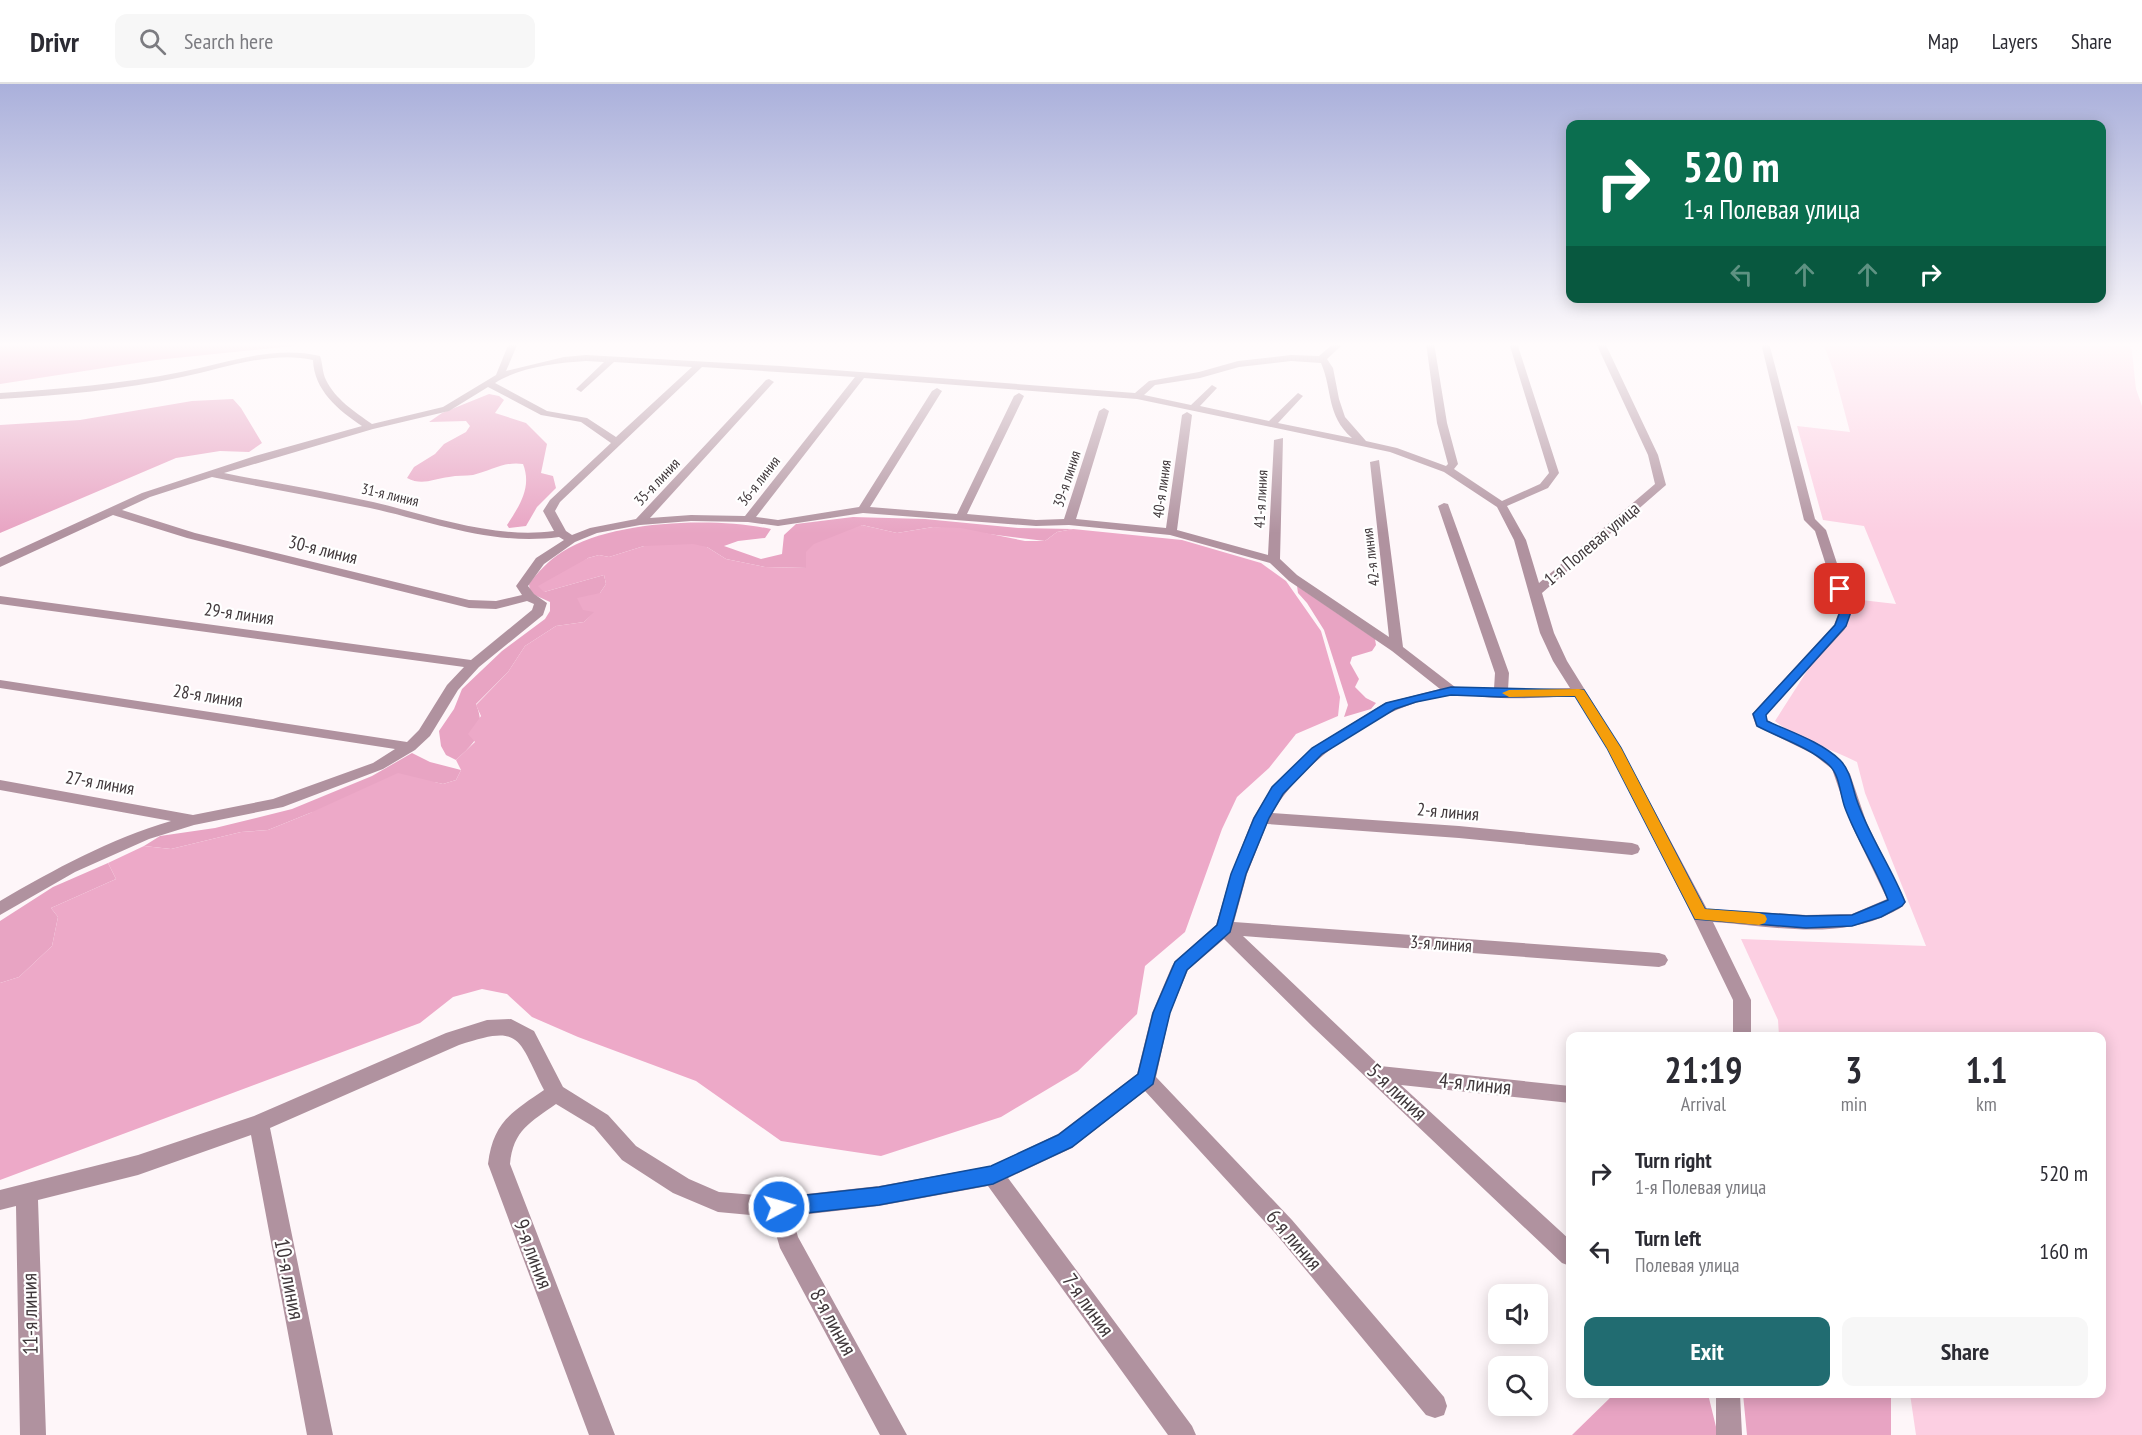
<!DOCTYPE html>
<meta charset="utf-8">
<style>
body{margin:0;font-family:"PT Sans Narrow",sans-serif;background:#f7f7f7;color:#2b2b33;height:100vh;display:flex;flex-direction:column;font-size:22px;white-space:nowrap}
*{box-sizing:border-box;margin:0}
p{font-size:20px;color:#7c7c81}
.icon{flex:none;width:33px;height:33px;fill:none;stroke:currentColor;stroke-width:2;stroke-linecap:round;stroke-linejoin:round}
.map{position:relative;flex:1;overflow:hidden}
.side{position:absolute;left:1566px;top:948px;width:540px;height:366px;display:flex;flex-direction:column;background:#fff;border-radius:12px;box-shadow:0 3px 15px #0003}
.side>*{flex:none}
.top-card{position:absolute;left:1566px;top:36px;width:540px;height:183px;border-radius:12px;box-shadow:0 3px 15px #0003;background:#0b6e4f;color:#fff;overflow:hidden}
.tools{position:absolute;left:1488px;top:1200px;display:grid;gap:12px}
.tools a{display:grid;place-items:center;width:60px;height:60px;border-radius:12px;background:#fff;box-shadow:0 3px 15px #0003;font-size:30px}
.pin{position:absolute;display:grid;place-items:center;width:51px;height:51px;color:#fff;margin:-26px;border-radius:12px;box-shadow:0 3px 9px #0006}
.me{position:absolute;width:66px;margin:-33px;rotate:84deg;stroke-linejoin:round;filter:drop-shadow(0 0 4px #0008)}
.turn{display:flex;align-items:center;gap:21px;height:126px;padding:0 18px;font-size:27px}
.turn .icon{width:78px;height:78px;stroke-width:2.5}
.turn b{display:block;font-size:42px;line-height:51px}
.lanes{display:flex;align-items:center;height:57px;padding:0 18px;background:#0003;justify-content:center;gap:30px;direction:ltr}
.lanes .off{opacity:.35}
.eta{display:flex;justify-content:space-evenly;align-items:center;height:102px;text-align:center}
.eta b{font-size:36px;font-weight:600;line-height:42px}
.button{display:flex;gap:12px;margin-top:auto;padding:12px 18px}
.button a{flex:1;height:69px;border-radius:12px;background:#216c71;color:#fff;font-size:24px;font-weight:600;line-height:69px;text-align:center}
.button a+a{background:#f7f7f7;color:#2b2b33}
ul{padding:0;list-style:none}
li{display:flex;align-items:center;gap:18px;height:78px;padding:0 18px}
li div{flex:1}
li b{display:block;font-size:22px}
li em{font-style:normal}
header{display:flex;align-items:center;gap:36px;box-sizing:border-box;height:84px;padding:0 30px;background:#fff;border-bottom:2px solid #e1e1e2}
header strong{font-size:28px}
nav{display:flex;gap:33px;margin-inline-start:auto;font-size:21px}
.search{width:420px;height:54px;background:#f7f7f7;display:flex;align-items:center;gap:15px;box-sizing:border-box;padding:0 21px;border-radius:12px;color:#7c7c81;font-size:22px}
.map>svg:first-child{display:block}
.green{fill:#fccfe2}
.forest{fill:#e8a4c3}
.water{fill:#eda9c8}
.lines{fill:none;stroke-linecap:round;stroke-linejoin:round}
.minor{fill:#b0929f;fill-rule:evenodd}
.route{fill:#1a73e8;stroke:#114b97;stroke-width:1.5}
.slow{fill:#f59e0b}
.labels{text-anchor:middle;stroke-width:4.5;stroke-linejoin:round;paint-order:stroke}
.far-street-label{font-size:15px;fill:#40383b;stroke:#fff}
.street-label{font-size:18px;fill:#40383b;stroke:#fff}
.near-street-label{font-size:21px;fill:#40383b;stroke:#fff}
</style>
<header>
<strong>Drivr</strong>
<div class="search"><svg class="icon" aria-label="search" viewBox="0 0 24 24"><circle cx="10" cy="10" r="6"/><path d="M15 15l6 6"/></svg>Search here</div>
<nav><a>Map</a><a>Layers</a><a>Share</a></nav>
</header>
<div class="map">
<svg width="2142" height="1351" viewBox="0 0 2142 1351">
<rect width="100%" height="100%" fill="#fef6f9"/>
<!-- green -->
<path class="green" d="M1823,259H2131L2136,305L2142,322V1351H1916L1910,1310H2102V952H1779L1778,936L1741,855L1926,862L1865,709L1857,678C1830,664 1798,656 1775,637L1853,515L1896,520L1864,442L1823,436L1797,342L1850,348L1834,288Z"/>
<!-- forest -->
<path class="forest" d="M489,310L499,312L504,316L495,329L526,339L547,360L541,389L553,392L556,404L537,423L526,442L509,444L507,441C520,421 532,403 523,380C504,377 491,387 473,391C465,392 457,391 449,393C433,395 422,402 407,394L414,383L435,370L444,360L466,348L470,342L466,337L429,338L442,329Z
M233,315L241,324L262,359L249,368L220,367L176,374L0,449V341L80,336L192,317Z
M853,433L925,435L1018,444L1073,445L1057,448L1045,457L933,443L897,449L862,441L807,484L765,483L726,475L707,463L644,462L609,473L599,471L588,474L544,508L604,491L606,500L600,509L595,528L584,538L556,542L525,562L508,588L476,620C487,647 475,659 456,676L446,671L441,662L439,647L454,625L462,605L502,567L545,535L550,527V518L530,509L529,500C538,488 548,477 562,468C612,436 714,433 771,445L765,454L738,457L724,462L761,475L782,470L784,451L796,440Z
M1297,502L1375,555L1376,561L1372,567L1352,573L1350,579L1359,595L1355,603L1366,614L1376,619L1371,625L1344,633L1348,621L1324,546L1307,519L1298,509Z
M412,669L430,678L461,686L456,696L443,700L434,698L310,729L268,746L241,748L171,765L144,762L160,752L215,744L292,725L372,692Z
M108,779L116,795L51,824L58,833L52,862L19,893L0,899V837L53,803Z
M1614,1310H1708L1718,1351H1572Z
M1743,1310H1891V1351H1747Z"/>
<!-- water -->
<path class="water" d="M0,259H323L156,276L0,300Z
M862,441L897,449L933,443L961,444L1025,457H1045L1057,448L1073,445L1182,456L1261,479L1286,497L1321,547L1340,613L1338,632L1296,650L1269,684L1237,713L1222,745L1185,848L1145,882L1137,930L1078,987L1001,1033L881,1072L781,1057L696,997L578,953L532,933L507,910L482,905L453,913L420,939L0,1096V899L19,893L52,862L58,833L51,824L116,795L108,779L144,762L171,765L241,748L268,746L310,729L398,689L443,700L456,696L461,686L456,676L475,658L468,650L481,632L476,621L508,588L525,562L556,542L584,538L594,528L583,526L577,514L600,509L606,500L604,491L544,508L538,502L588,474L599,471L609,473L644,462L693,460L707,463L726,475L765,483L806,484V468L814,460Z"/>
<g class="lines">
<!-- minor -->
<path class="minor" d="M509,259H518L506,287L564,273L586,271L781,282L1135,309L1149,297L1199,288L1238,277L1291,271L1319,272L1334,259H1344L1327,275L1333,284L1339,315L1345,333L1366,357L1397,364L1446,382L1448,380L1437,339L1426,259H1434L1447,339L1458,380L1454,385L1502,417L1540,400L1549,389L1509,259H1517L1559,389L1548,404L1507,422L1526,456L1539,499L1655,400L1648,371L1596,259H1605L1658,371L1666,401L1542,509L1554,549L1567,577L1621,664L1707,825L1806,831L1852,830L1887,815L1851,740L1832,685L1813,670L1756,642L1752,630L1834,541L1840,525L1815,447L1804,436L1761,259H1769L1815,435L1826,446L1852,525L1845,545L1766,631L1768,637L1823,663L1843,679L1850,690L1867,740L1906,818C1902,824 1897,826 1891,829C1838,857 1771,842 1713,838L1751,916V952H1733V916L1687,821L1607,664L1575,612C1550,613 1526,615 1501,614C1485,614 1467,610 1451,611C1386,618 1304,674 1272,729L1459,742L1632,759L1638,761L1640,765L1638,769L1632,771L1459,754L1267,740L1247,790L1234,838L1659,869L1665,871L1668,876L1665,881L1659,883L1243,852L1380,982L1570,1002V1019L1401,1001L1570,1156V1182L1562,1179L1313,943L1224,855L1188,886L1170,929L1156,993L1292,1136L1444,1313L1447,1322L1444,1331L1435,1334L1426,1331L1276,1150L1145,1007L1072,1064L1008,1094L1192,1342L1196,1351H1168L988,1102L879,1122L792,1132L798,1153L907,1351H880L780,1164L771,1133L718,1128L673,1109L622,1076L594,1043L556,1020C531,1038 513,1046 510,1080L615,1351H589L488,1080C493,1038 512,1028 544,1006C517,953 522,940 459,961L270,1044L333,1351H307L251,1051L138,1091L38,1116L46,1351H20L16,1122L0,1126V1106L138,1071L254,1032L446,949L487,936L511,935L534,947L563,1003L608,1031L636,1062L689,1095L719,1108L779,1113L879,1102L991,1082L1058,1050L1137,990L1152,929L1172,882L1175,877L1216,841L1231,790L1253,734L1272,703L1312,664L1385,619L1440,605L1392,567L1289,497L1270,479L1170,451L1069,441L1036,442L863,429L778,442L748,438L691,437L640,441L597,449L575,458L544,480L528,502L534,510L547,519L543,531L479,583L458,606L430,652L415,666L383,685L283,723L194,741L149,755L75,788L0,831V817C55,785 110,755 171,737L0,706V696L193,731L273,715L373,679L395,665L0,604V596L407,658L419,646L447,601L464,583L0,520V512L471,576L532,526L534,520L527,517L496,525L469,524L187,454L113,431L0,483V474L142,409L255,372L362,342C338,326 314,306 313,276C271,266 223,285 182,293C123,306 60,311 0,315V309C60,305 122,300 181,288C227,279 273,261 320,272C323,280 322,288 326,296C335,315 355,328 372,340L443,323L496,291ZM586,277L604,278L578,303L576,305L581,308L614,278L692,283L616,353L587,334L547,327L495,299C520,283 556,279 586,277ZM1291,277L1321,279C1333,307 1326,331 1352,354L1278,339L1303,312L1298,309L1269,337L1200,322L1217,304L1212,301L1191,321L1144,311L1155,301L1200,294L1239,283ZM702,283L855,293L745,432L691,431L650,434L772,300L774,298L769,295L766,296L636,435L590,444L572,451L566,447L555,427L560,418ZM864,294L1137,315L1390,368L1444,388L1497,423L1514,456L1540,549L1553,577L1570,604L1508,606L1509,589L1448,420L1444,419L1438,422L1495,589L1494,605L1455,603L1403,563L1379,376L1370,378L1389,553L1297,491L1280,475L1283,354L1274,356L1268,471L1177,446L1192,331L1187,328L1182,331L1166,444L1076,435L1109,327L1104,324L1099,327L1064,435L1036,436L967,430L1024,312L1019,309L1014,312L957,430L870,423L942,307L937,304L932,307L859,423L778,436L756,433ZM488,303L541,331L581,338L611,359L550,416L543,427L554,447C493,455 432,432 373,418C324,407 274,399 224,389L373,345L449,327ZM212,393C265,404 318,413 370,424C434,438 492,462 559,453L564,456L536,474L516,502L522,511L496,517L469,516L195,449L122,426L150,413Z
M1716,1310H1740L1742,1351H1716Z"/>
</g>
<!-- sky -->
<linearGradient id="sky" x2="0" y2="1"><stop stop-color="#aab0db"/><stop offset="0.58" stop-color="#fffbfc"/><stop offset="1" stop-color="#fffbfc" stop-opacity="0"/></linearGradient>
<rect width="2142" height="449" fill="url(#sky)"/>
<!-- route -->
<path class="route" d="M1840,502L1846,505L1852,525L1846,542L1766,631L1767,637C1791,648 1821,658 1840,676C1850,686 1852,701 1856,714C1868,751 1891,782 1905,818L1902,822L1881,833L1852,842L1806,844L1695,835L1607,664L1575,612L1501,613L1451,611L1416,618L1395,625L1322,670L1283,710L1269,734L1246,790L1230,848L1187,886L1170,929L1153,1000L1072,1063L993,1100L879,1121L779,1132L772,1129L769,1123L772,1116L779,1114L879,1103L991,1082L1058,1051L1138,990L1153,929L1175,878L1217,841L1231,790L1254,734L1272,703L1312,664L1386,619L1451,603L1584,606L1621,664L1705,825L1806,832L1852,831L1888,816C1876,784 1857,756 1845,724C1840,711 1840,691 1829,681C1809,663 1780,654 1757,642L1753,630L1835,541L1841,525L1834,505Z"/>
<!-- slow -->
<path class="slow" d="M1579,605L1584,606L1621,664L1705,825L1759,829L1765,831L1767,835L1765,839L1759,841L1695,835L1607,664L1575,612L1509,613L1502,609L1509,606Z"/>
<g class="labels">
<!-- far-street labels -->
<g class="far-street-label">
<text transform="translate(1067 395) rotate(-72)" y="5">39-я линия</text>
<text transform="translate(759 397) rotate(-52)" y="5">36-я линия</text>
<text transform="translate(657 398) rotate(-47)" y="5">35-я линия</text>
<text transform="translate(1162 405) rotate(-82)" y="5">40-я линия</text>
<text transform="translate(390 411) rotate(13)" y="5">31-я линия</text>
<text transform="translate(1261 415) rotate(-87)" y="5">41-я линия</text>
<text transform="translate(1371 473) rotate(-97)" y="5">42-я линия</text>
</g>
<!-- street labels -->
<g class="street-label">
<text transform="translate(1592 460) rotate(-40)" y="6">1-я Полевая улица</text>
<text transform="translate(323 466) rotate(14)" y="6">30-я линия</text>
<text transform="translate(239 530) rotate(8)" y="6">29-я линия</text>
<text transform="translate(208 612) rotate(9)" y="6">28-я линия</text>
<text transform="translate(100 699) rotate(10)" y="6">27-я линия</text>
<text transform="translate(1448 728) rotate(5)" y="6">2-я линия</text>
<text transform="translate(1441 860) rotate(4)" y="6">3-я линия</text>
</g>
<!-- near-street labels -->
<g class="near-street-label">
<text transform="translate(1475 1000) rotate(6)" y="7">4-я линия</text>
<text transform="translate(1397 1008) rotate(43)" y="7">5-я линия</text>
<text transform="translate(1294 1156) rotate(49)" y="7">6-я линия</text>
<text transform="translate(533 1170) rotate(69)" y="7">9-я линия</text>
<text transform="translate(289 1195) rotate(79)" y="7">10-я линия</text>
<text transform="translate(1088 1221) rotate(54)" y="7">7-я линия</text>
<text transform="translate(30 1230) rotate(-91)" y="7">11-я линия</text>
<text transform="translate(833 1238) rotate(61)" y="7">8-я линия</text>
</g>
</g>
</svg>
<div class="tools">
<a><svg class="icon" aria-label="sound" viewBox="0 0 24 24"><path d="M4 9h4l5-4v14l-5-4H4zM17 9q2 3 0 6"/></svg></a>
<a><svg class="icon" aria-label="search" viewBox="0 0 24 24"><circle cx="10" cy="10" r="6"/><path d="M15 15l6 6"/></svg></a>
</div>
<div class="pin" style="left:1840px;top:505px;background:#d93025"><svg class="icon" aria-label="arrive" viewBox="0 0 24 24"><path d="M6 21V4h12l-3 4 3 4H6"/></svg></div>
<svg class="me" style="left:779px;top:1123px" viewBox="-20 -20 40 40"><circle r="17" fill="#1a73e8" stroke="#fff" stroke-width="3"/><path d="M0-11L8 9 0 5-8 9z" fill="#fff"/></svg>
<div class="top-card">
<div class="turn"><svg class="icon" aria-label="right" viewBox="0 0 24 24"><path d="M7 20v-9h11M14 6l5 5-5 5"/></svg><div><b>520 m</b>1-я Полевая улица</div></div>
<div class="lanes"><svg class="icon off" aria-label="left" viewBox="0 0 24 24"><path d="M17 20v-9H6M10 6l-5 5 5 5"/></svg><svg class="icon off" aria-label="ahead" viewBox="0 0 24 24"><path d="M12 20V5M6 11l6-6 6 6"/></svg><svg class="icon off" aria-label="ahead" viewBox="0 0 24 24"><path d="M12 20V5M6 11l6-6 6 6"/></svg><svg class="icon" aria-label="right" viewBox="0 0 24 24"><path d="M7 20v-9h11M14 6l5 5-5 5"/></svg></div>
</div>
<section class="side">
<div class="eta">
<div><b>21:19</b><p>Arrival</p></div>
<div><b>3</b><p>min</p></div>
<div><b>1.1</b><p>km</p></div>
</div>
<ul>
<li><svg class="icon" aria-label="right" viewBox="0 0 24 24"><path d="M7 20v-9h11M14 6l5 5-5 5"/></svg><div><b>Turn right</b><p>1-я Полевая улица</p></div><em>520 m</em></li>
<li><svg class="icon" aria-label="left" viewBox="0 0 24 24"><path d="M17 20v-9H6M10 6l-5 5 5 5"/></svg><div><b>Turn left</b><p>Полевая улица</p></div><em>160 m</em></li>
</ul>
<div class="button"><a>Exit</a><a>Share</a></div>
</section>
</div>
